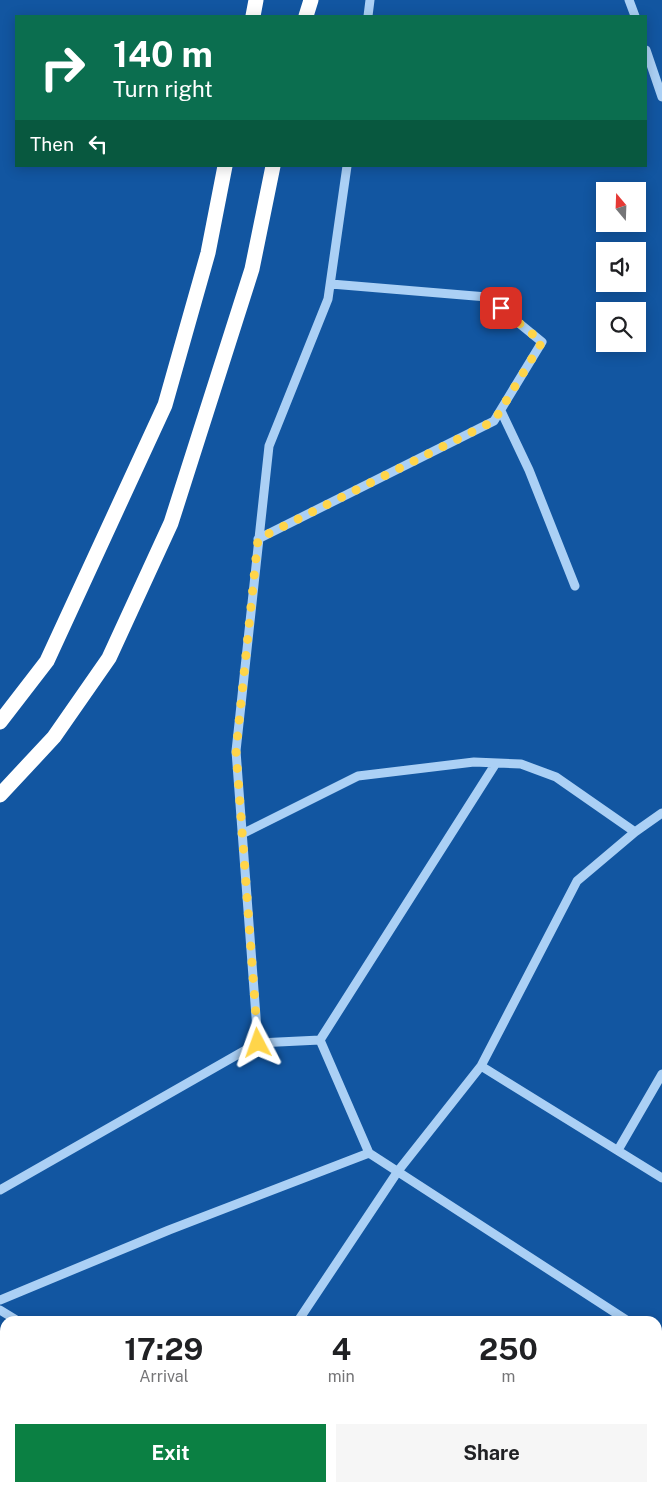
<!DOCTYPE html>
<style>
body{margin:0;font-family:"Public Sans",sans-serif;background:#f6f6f6;color:#202124;height:100vh;display:flex;flex-direction:column;font-size:19px;white-space:nowrap}
*{box-sizing:border-box;margin:0}
p{font-size:16px;color:#757577}
.icon{flex:none;width:28px;height:28px;fill:none;stroke:currentColor;stroke-width:2;stroke-linecap:round;stroke-linejoin:round}
.map{position:relative;flex:1;overflow:hidden}
.side{position:absolute;left:0px;top:1316px;width:662px;height:176px;display:flex;flex-direction:column;background:#fff;border-radius:15px 15px 0 0;box-shadow:0 2px 12px #0003}
.side>*{flex:none}
.guide{position:absolute;left:15px;top:15px;width:632px;height:152px;border-radius:0px;box-shadow:0 2px 12px #0003;background:#0b6e4f;color:#fff;overflow:hidden}
.needle{width:32px;rotate:341deg}
.buttons{position:absolute;left:596px;top:182px;display:grid;gap:10px}
.buttons a{display:grid;place-items:center;width:50px;height:50px;border-radius:0px;background:#fff;box-shadow:0 2px 12px #0003;font-size:25px}
.pin{position:absolute;display:grid;place-items:center;width:42px;height:42px;color:#fff;margin:-21px;border-radius:10px;box-shadow:0 2px 8px #0006}
.me{position:absolute;width:55px;margin:-28px;rotate:356deg;stroke-linejoin:round;filter:drop-shadow(0 0 4px #0008)}
.turn{display:flex;align-items:center;gap:18px;height:105px;padding:0 15px;font-size:22px}
.turn .icon{width:65px;height:65px;stroke-width:2.5}
.turn b{display:block;font-size:35px;line-height:42px}
.then{display:flex;align-items:center;height:48px;padding:0 15px;background:#0003;gap:10px;font-size:19px}
.eta{display:flex;justify-content:space-evenly;align-items:center;height:85px;text-align:center}
.eta b{font-size:30px;font-weight:700;line-height:35px}
.button{display:flex;gap:10px;margin-top:auto;padding:10px 15px}
.button a{flex:1;height:58px;border-radius:0px;background:#0b8043;color:#fff;font-size:20px;font-weight:700;line-height:58px;text-align:center}
.button a+a{background:#f6f6f6;color:#202124}
.map>svg:first-child{display:block}
.lines{fill:none;stroke-linecap:round;stroke-linejoin:round}
.minor{stroke:#abd0f5;stroke-width:9}
.highway{stroke:#fff;stroke-width:15}
.route{stroke:#ffd54a;stroke-width:9;stroke-dasharray:0 16.2}
</style>
<div class="map">
<svg width="662" height="1492" viewBox="0 0 662 1492">
<rect width="100%" height="100%" fill="#1256a1"/>
<g class="lines">
<!-- minor -->
<path class="minor" d="M629,0L635,16
M368,16L370,0
M646,50L662,97
M501,411L529,470L575,586
M258,539L494,421L542,342L487,297L331,284
M496,763L320,1040L369,1153L628,1321
M635,832L662,813
M242,834L358,776L474,762L521,764L556,777L635,832L577,881L481,1066L398,1171L298,1321
M258,1043L236,751L269,446L328,299L347,166
M481,1066L662,1178
M618,1150L662,1074
M0,1190L258,1043L320,1040
M0,1300L169,1230L369,1153
M0,1310L18,1321
M658,1340L662,1343
M658,1370L662,1362
M658,1385L662,1390
M292,1488L300,1492
M6,1492L8,1488
M190,1492L193,1488
M591,1492L593,1488"/>
<!-- highway -->
<path class="highway" d="M253,16L256,0
M306,16L311,0
M0,722L47,661L165,405L208,253L225,166
M0,795L54,737L109,658L171,523L252,269L273,166"/>
</g>
<g class="lines">
<!-- route -->
<path class="route" d="M258,1043L236,751L258,539L494,421L542,342L501,308"/>
</g>
</svg>
<div class="buttons">
<a><svg class="needle" viewBox="-14 -14 28 28"><path d="M0-13l5 13h-10z" fill="#e53935"/><path d="M0 13l5-13h-10z" fill="#757577"/></svg></a>
<a><svg class="icon" aria-label="sound" viewBox="0 0 24 24"><path d="M4 9h4l5-4v14l-5-4H4zM17 9q2 3 0 6"/></svg></a>
<a><svg class="icon" aria-label="search" viewBox="0 0 24 24"><circle cx="10" cy="10" r="6"/><path d="M15 15l6 6"/></svg></a>
</div>
<div class="pin" style="left:501px;top:308px;background:#d93025"><svg class="icon" aria-label="arrive" viewBox="0 0 24 24"><path d="M6 21V4h12l-3 4 3 4H6"/></svg></div>
<svg class="me" style="left:258px;top:1043px" viewBox="-20 -20 40 40"><path d="M0-17L14 15 0 8-14 15z" fill="#ffd54a" stroke="#fff" stroke-width="4"/></svg>
<div class="guide">
<div class="turn"><svg class="icon" aria-label="right" viewBox="0 0 24 24"><path d="M7 20v-9h11M14 6l5 5-5 5"/></svg><div><b>140 m</b>Turn right</div></div>
<div class="then">Then<svg class="icon" aria-label="left" viewBox="0 0 24 24"><path d="M17 20v-9H6M10 6l-5 5 5 5"/></svg></div>
</div>
<section class="side">
<div class="eta">
<div><b>17:29</b><p>Arrival</p></div>
<div><b>4</b><p>min</p></div>
<div><b>250</b><p>m</p></div>
</div>
<div class="button"><a>Exit</a><a>Share</a></div>
</section>
</div>
